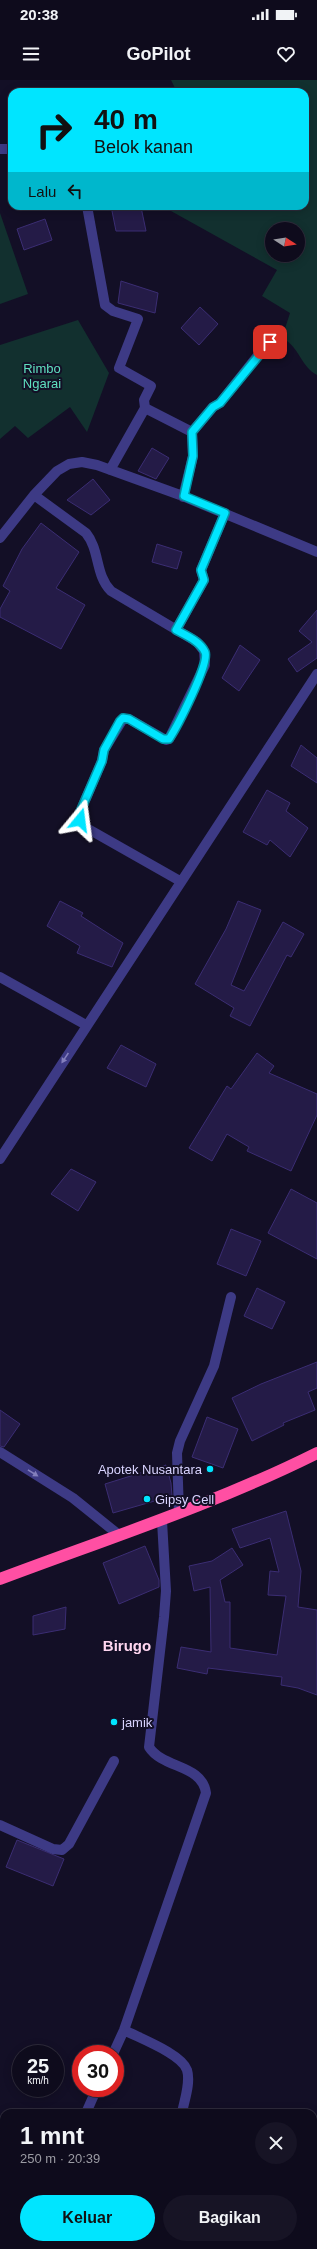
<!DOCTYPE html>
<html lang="id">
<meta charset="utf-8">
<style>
body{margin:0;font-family:Helvetica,sans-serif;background:#171425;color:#f1f3f6;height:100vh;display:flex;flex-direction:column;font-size:15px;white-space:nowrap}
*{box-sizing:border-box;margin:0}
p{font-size:13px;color:#9b9ba3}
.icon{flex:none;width:22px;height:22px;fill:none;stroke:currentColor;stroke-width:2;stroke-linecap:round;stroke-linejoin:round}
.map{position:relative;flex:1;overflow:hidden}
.drawer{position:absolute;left:0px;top:2029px;width:317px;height:140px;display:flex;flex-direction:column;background:#0e0b1c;border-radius:12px 12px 0 0;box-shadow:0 2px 10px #0003,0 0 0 1px #2e2b3b}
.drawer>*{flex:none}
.banner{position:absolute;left:8px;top:8px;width:301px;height:122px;border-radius:12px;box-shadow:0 2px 10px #0003,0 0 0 1px #2e2b3b;background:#00e5ff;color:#111;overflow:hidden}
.needle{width:26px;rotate:102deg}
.tools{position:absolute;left:265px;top:142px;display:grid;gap:8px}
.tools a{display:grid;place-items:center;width:40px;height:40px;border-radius:50%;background:#0e0b1c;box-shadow:0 2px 10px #0003,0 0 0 1px #2e2b3b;font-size:20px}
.speed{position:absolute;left:12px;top:1965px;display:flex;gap:8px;font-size:20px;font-weight:700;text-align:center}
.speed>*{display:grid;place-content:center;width:52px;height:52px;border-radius:50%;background:#0e0b1c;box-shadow:0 2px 10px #0003,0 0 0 1px #2e2b3b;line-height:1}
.speed small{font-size:10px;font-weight:400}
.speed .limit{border:6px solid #d22;background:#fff;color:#111}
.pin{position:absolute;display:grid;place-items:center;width:34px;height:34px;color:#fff;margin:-17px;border-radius:8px;box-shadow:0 2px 6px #0006}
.me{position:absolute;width:44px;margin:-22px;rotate:16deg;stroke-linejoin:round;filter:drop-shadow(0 0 3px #0008)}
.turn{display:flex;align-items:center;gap:14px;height:84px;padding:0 20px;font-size:18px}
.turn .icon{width:52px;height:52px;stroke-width:2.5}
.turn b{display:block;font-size:28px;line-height:34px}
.then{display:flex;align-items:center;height:38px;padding:0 20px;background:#0003;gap:8px;font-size:15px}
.round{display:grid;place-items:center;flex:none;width:42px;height:42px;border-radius:21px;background:#171425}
.headline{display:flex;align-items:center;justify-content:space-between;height:68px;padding:0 20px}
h1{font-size:24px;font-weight:800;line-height:30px}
.primary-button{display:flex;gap:8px;margin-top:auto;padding:8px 20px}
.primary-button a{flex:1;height:46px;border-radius:24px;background:#00e5ff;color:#111;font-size:16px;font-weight:800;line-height:46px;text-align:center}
.primary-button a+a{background:#171425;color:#f1f3f6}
.status{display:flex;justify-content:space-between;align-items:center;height:28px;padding:0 20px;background:#0e0b1c;direction:ltr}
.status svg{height:11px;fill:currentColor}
header{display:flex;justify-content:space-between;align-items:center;height:52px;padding:0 20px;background:#0e0b1c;font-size:18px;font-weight:800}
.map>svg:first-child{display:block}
.green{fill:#12302f;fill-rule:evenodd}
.building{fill:#241b47;stroke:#3b2d73}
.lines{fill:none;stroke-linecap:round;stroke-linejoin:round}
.minor{stroke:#3d3a85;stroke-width:10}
.highway{stroke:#ff4fa3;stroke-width:12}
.oneway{fill:#837fbc}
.route-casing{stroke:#0095a6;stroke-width:10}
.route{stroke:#00e5ff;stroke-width:7}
.poi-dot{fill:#00e5ff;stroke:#130f26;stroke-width:1.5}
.labels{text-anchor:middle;stroke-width:4;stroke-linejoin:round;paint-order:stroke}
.park-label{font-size:13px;fill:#5fe0c0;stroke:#130f26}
.poi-label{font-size:13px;fill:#d9d4ff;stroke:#130f26;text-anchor:start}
.quarter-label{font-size:15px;font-weight:bold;fill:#ffd6f0;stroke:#130f26}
</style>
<div class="status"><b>20:38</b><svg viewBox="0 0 49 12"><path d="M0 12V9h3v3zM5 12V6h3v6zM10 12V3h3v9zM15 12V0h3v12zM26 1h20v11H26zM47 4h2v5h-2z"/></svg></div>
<header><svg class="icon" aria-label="menu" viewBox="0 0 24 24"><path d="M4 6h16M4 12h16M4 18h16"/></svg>GoPilot<svg class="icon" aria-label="heart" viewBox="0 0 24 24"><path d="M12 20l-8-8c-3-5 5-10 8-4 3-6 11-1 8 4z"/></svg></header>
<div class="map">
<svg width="317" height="2169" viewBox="0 0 317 2169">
<rect width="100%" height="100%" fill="#130f26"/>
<!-- green -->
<path class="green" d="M171,0H317V295C301,287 299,266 282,258L290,233L262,216L277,190L162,126H305V12H177ZM272,149H298V175H272Z
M0,133L28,214L0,224Z
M78,240L109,293L87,352L70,327L28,358L15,346L0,359V265Z"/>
<!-- building -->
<path class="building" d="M111,126L141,127L146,151H116Z
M45,139L52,160L24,170L17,149Z
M121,201L158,213L155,233L118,223Z
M200,227L218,244L199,265L181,248Z
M152,368L169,378L156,399L138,391Z
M93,399L110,420L91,435L67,420Z
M41,443L79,472L56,508L85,525L61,569L0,537V529L10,511L3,506L22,469Z
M157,464L182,472L177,489L152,482Z
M317,530V578L297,592L288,579L312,562L299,551Z
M240,565L260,580L239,611L222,598Z
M301,665L317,678V703L291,686Z
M267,710L290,723L286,731L308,748L290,777L270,760L267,765L243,752Z
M60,821L83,833L81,836L123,863L112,887L77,873L80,866L47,846Z
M238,821L261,830L231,905L244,911L283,842L304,854L291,877L287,875L250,946L230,936L234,928L195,904L226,849Z
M121,965L156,984L146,1007L107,988Z
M257,973L274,986L269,993L317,1014V1035L291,1091L247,1071L249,1067L227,1054L212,1081L189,1068L227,1006L231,1009Z
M71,1089L96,1102L78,1131L51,1114Z
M291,1109L317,1123V1179L268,1153Z
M231,1149L261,1161L246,1196L217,1184Z
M257,1208L285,1222L272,1249L244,1236Z
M317,1282V1308L308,1312L315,1330L283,1343L284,1345L252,1361L232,1318L261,1304Z
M0,1330L20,1344L4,1367L0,1366Z
M207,1337L238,1349L223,1388L192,1377Z
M166,1385L171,1403L172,1416L113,1433L105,1404Z
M286,1431L301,1491L298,1527L317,1530V1615L298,1608L281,1605L282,1597L208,1588L207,1594L177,1588L181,1567L211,1572L210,1507L194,1511L189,1486L212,1481L232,1468L243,1485L220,1500L225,1522H230V1568L277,1575L286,1516L268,1515L270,1491L279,1492L270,1458L240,1468L232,1449Z
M145,1466L159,1500V1507L119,1524L103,1483Z
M66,1527L65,1549L33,1555V1536Z
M17,1760L64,1779L53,1806L6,1787Z"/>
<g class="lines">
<!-- minor -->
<path class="minor" d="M0,69H12
M87,126L105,225L113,231L138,239L119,288L151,306L144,320L145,328L192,352
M110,390L145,328
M34,415L86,453C100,470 95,495 111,511L197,562L204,571L205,585L169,659L166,660L129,639H123L104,670L102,681L80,732V740L83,746L180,801
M183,417L193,376L192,352L213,327L220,323L263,269L275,260L280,261
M0,458L34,415L57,391L69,384L82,382L97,385L180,415L317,472
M176,550L204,500L201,490L225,433
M0,897L86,945
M0,1079L317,594
M0,1372L73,1418L119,1455
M179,1433L177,1373L180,1361L214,1286L231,1217
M0,1745L53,1769L62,1770L69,1764L114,1681
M124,1950C139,1958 182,1974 187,1990C191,2003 184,2021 182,2033
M113,1974L124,1950L206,1713C202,1684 163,1689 149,1667L164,1537L166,1511L162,1441
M86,2033L97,2008
M25,2169L27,2165"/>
<!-- highway -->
<path class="highway" d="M0,1499C106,1459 215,1424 317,1373"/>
</g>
<!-- one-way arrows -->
<defs><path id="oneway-solid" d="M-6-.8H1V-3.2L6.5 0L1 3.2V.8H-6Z"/></defs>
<g class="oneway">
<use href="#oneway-solid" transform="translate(65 978) rotate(124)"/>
<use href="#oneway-solid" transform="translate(33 1393) rotate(32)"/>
</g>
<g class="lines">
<defs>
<path id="route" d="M80,740V732L102,681L104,670L120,641L123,638L129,639L163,659H169C177,647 210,583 205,572C200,561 185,555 176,550L204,500L201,490L225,433L184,416L193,376L192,352L213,327L220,323L270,262"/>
</defs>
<!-- route casing -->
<use href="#route" class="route-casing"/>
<!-- route -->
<use href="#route" class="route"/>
</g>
<!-- markers -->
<g class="poi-dot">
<circle cx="210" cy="1389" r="4"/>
<circle cx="147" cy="1419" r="4"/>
<circle cx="114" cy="1642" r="4"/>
</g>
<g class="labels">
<!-- park labels -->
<g class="park-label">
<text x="42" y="293">Rimbo<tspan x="42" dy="15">Ngarai</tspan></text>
</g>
<!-- poi labels -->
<g class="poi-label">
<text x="202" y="1394" text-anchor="end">Apotek Nusantara</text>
<text x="155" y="1424">Gipsy Cell</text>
<text x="122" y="1647">jamik</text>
</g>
<!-- quarter labels -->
<g class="quarter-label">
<text x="127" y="1571">Birugo</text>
</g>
</g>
</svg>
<div class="tools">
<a><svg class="needle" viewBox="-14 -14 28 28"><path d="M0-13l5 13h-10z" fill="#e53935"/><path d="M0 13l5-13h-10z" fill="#9b9ba3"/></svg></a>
</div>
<div class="speed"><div>25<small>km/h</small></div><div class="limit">30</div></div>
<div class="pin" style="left:270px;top:262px;background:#d93025"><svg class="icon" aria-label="arrive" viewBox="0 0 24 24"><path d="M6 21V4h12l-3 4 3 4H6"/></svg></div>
<svg class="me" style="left:80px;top:740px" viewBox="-20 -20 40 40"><path d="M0-17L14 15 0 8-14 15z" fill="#00e5ff" stroke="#fff" stroke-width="4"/></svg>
<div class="banner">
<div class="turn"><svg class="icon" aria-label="right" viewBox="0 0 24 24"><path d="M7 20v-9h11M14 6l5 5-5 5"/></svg><div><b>40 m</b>Belok kanan</div></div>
<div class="then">Lalu<svg class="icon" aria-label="left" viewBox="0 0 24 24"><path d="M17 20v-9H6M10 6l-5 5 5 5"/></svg></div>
</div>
<section class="drawer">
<div class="headline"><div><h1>1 mnt</h1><p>250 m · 20:39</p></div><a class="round"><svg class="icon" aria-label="close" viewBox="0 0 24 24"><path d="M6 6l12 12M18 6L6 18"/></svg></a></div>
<div class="primary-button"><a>Keluar</a><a>Bagikan</a></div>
</section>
</div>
